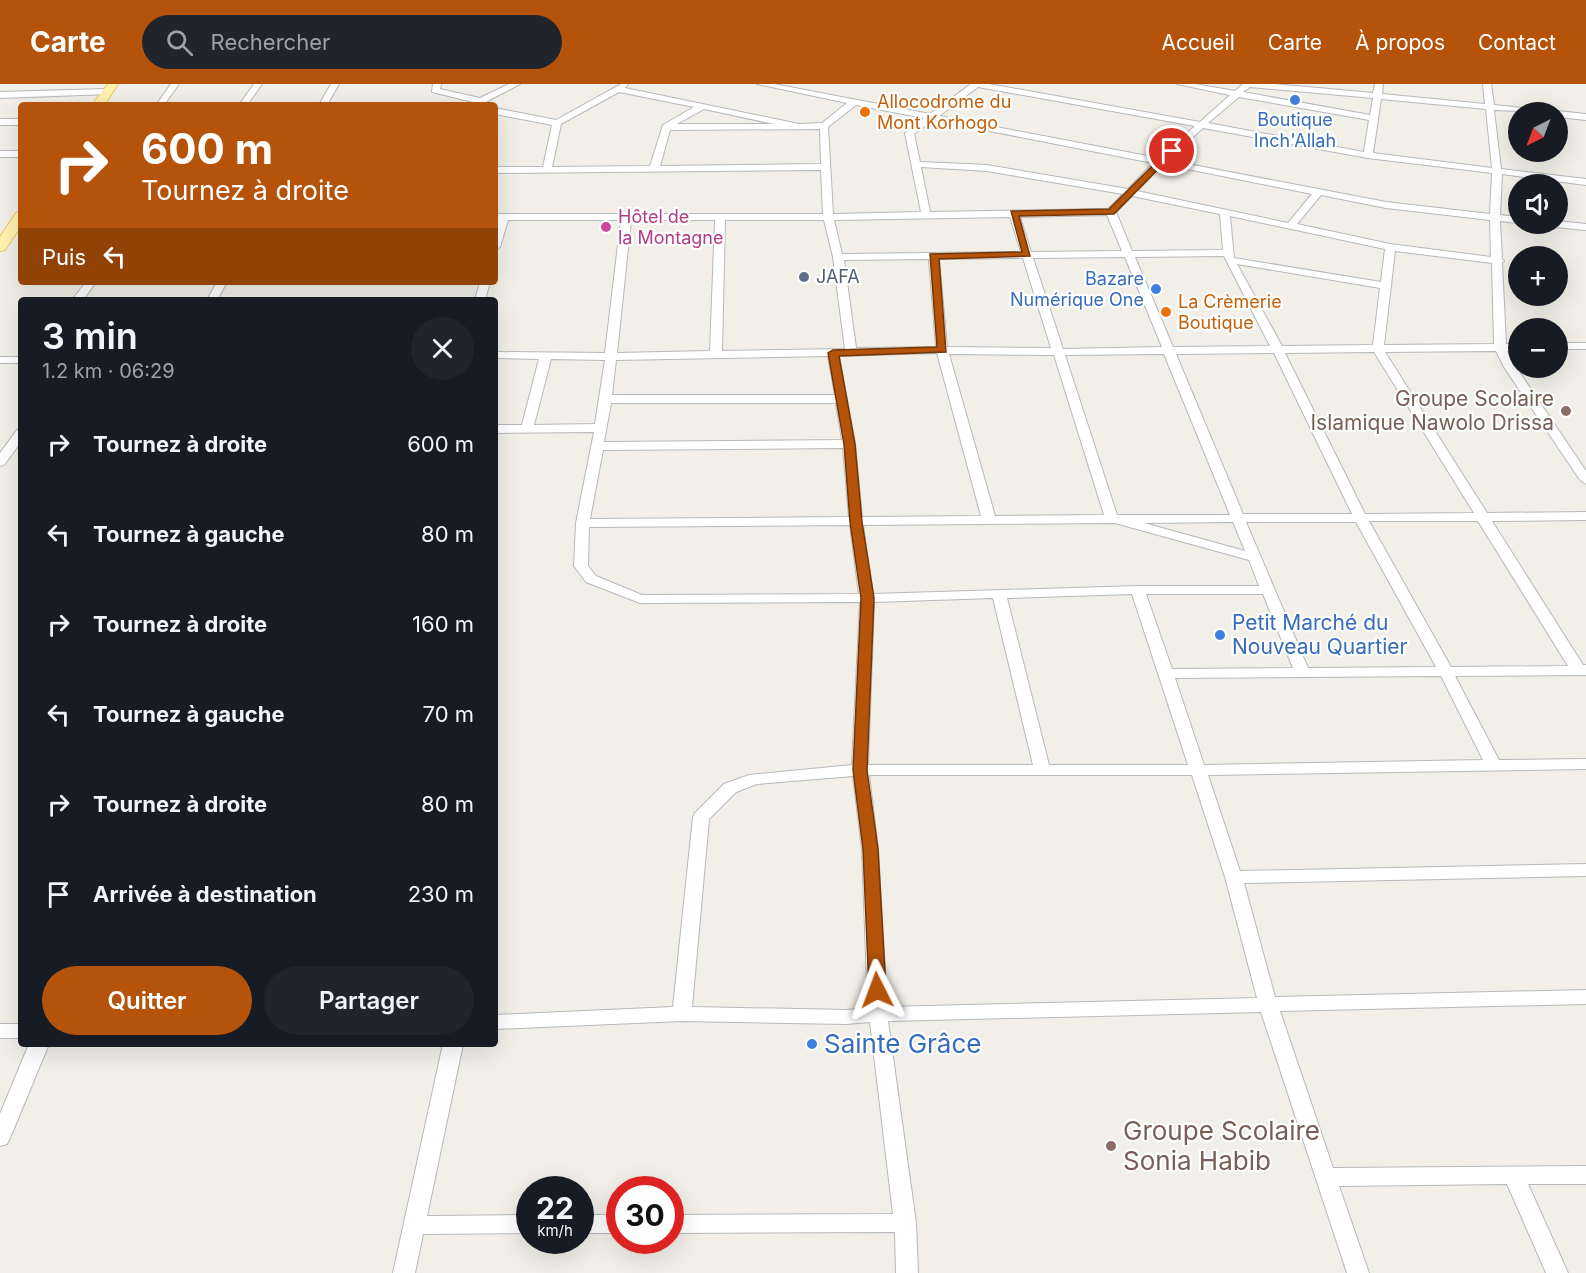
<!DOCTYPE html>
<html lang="fr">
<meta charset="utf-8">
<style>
body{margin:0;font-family:Inter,sans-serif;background:#20242c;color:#f1f3f6;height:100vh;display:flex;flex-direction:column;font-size:22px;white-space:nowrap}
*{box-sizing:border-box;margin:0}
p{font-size:20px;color:#9ea1a6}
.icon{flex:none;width:33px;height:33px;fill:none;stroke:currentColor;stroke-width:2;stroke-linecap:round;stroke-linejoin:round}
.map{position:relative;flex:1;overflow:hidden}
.drawer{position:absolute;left:18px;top:213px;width:480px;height:750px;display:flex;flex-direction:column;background:#171b24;border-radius:6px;box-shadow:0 6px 24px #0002}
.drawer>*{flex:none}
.guide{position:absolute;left:18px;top:18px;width:480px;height:183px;border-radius:6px;box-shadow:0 6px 24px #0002;background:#b45309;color:#fff;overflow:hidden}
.needle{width:39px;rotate:222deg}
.controls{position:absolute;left:1508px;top:18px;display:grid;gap:12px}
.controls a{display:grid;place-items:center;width:60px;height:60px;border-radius:50%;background:#171b24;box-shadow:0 6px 24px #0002;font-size:30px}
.speed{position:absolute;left:516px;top:1092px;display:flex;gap:12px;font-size:30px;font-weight:700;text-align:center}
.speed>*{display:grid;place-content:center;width:78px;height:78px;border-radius:50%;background:#171b24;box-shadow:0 6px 24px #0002;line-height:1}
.speed small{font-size:15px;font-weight:400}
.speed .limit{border:9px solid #d22;background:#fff;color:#111}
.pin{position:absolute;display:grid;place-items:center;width:51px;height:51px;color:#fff;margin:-26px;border:3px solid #fff;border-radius:50%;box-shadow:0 2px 6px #0007}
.me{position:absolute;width:66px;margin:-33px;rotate:357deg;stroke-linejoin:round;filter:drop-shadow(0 0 4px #0008)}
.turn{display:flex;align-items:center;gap:21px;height:126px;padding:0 24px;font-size:27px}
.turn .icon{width:78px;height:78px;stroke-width:2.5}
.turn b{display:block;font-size:42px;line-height:51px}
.then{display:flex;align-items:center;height:57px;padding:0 24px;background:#0003;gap:12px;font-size:22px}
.round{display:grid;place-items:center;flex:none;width:63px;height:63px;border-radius:32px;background:#20242c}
.head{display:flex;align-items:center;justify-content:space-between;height:102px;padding:0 24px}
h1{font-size:36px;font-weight:600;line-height:45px}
.cta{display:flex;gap:12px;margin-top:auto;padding:12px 24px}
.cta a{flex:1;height:69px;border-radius:36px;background:#b45309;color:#fff;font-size:24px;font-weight:600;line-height:69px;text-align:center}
.cta a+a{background:#20242c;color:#f1f3f6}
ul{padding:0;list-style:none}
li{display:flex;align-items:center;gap:18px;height:90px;padding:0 24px}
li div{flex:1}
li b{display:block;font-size:22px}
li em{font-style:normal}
header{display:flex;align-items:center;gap:36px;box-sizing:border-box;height:84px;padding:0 30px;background:#b45309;color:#fff}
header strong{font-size:28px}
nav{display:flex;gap:33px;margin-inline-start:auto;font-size:21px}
.search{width:420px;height:54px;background:#20242c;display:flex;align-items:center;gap:15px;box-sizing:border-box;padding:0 21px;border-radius:33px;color:#9ea1a6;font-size:22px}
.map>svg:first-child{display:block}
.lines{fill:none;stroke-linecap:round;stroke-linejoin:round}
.minor-casing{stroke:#b5b8bc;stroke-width:2}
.major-casing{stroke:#f2c960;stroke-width:2}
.minor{fill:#fff;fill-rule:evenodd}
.major{fill:#fff2af;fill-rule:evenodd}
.route{fill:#b45309;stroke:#753606;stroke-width:1.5}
.shop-dot{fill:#3f7fe0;stroke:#fff;stroke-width:2}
.food-dot{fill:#e8710a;stroke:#fff;stroke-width:2}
.hotel-dot{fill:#d1479c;stroke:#fff;stroke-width:2}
.service-dot{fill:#5c6f8a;stroke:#fff;stroke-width:2}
.education-dot{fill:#8d6e63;stroke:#fff;stroke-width:2}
.labels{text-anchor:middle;stroke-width:4.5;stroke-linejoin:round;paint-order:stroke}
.far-food-label{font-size:18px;fill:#c56008;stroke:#fff;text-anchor:start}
.far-shop-label{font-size:18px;fill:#366cbe;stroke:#fff}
.far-hotel-label{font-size:18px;fill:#b23c85;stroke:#fff;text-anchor:start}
.far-service-label{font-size:18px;fill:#4e5e75;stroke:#fff;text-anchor:start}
.education-label{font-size:21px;fill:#785e54;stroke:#fff;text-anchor:end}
.shop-label{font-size:21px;fill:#366cbe;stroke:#fff;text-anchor:start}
.near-shop-label{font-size:26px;fill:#366cbe;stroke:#fff;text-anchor:start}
.near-education-label{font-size:26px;fill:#785e54;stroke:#fff;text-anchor:start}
</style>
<header>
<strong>Carte</strong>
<div class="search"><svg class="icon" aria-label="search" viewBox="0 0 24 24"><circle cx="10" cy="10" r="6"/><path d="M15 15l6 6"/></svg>Rechercher</div>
<nav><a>Accueil</a><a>Carte</a><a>À propos</a><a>Contact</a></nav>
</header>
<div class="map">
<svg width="1586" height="1189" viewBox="0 0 1586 1189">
<rect width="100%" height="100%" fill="#f1efe8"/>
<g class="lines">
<defs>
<path id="minor" d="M171,0H179L164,21H156Z
M254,0H262L247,21H239Z
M331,0H339L327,21H319Z
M433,0H441L440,5L480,14L509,0H520L480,21H469L473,18L432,8Z
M621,0H628L625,4L799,40L822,39L847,19L757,0H774L930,30L971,0H989L1200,38L1230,11L1177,0H1195L1235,7L1243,0H1274L1373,9L1375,0H1383L1382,10L1485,20L1483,0H1491L1494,21L1543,26L1544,28L1494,26L1501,85L1586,95V101L1502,90L1500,131L1518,133V139L1500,137L1502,175L1504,177L1502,179L1506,260H1518V266L1507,267L1516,283L1586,387V400L1580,396L1504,283L1496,267L1385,268L1487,429L1586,428V436L1492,437L1583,581H1586V591L1455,592L1499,676L1586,675V685L1208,691L1240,787L1586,780V792L1244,799L1275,913L1586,906V920L1280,927L1333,1084L1586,1082V1100H1528L1568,1189H1546L1507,1100L1339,1102L1369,1189H1347L1261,928L888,937L916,1139L918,1189H896L895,1148L670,1149V1131L893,1130L870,938L846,940L682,937L495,945V931L673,923L693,733L695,729L724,700L749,691L852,681L860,518L640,519L586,498L574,482L576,439L594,348L495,349V341H522L539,275L495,274V268L605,269L621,136H508L500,163L495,166V146L498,136H495V130H823L821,86L495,89V83H543L552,41L495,30V24L556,36ZM978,3L1195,42L1158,74L939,32ZM1250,3L1373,14L1370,31L1243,8ZM619,8L694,23L663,41L650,82L552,83L561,40ZM1239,13L1369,36L1364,68L1208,39ZM1381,15L1486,25L1492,84L1373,69ZM856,21L924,34L905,49L921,128L833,130L828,43ZM704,25L774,40H677ZM933,36L1153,79L1128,105L987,81L920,78L914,50ZM1203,44L1368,74L1492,89L1490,130L1386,118L1167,76ZM820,45L821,80L660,82L670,46ZM1162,80L1312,110L1288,139L1137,107ZM921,83L987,87L1123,110L1108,125L930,128ZM1321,111L1386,124L1490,136L1491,173L1390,160L1297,140ZM1132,112L1220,130L1223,166L1132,167L1116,128ZM1107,131L1122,167L1031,168L1020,133ZM1230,132L1385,165L1381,198L1234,174ZM1010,133L1021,168L842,170L834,136ZM631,136H715L710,267L617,269ZM725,136H824L833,173L845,265L722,267ZM1395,167L1492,179L1494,260L1384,261ZM1224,172L1270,262L1173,263L1135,173ZM1125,173L1162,263L1063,265L1033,174ZM1023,174L1051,264L947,263L939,175ZM929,175L936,263L856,264L844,176ZM1237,180L1380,204L1373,261L1282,262ZM1374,268L1474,429L1365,430L1285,269ZM937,269L981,432L862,433L855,360L839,272ZM1274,269L1352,430H1243L1176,270ZM949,270L1054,271L1104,431L995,432ZM1164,270L1230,431H1117L1065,271ZM828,272L835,311H612L616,276ZM551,275L605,276L595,340L534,341ZM611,319H836L842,356L604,358ZM843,364L849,433L590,435L603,366ZM1369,437H1478L1568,582L1451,583ZM1233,438L1245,467L1144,439ZM1246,438H1356L1436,583L1308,584ZM1115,439L1249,476L1259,502H1138L873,510L863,441ZM850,441L859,510L642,511L596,492L588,482L589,443ZM1132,510L1188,681H1049L1007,514ZM1146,510H1263L1293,584L1172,585ZM993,514L1033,681H868L874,518ZM1441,592L1483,676L1204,681L1175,594ZM869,691H1192L1225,793L1257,914L887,923L878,765ZM853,692L862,765L868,924L846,926L692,923L709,735L736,708L757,700Z
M107,5L110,6V10L0,14V8Z
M1557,27L1586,30V36L1557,33V28H1554Z
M0,35H21V41H0Z
M0,67H21V73H0Z
M1557,137L1586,140V146L1554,143L1549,140H1557Z
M86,198H96L83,216H72Z
M217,198H227L217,216H207Z
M480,198H490L485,216H475Z
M1557,259H1586V265H1557Z
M0,273H21V279H0Z
M21,345V358L4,381L0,382V369L17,346Z
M0,940H21V954H0Z
M29,960H49L10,1054L7,1060L0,1062V1030Z
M443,960H463L427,1132L530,1131V1149L423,1150L415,1189H393Z
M580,1131H620V1149H580Z"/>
<path id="major" d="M108,0H118L104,21H92Z
M21,128V142L5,166L0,167V153L16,129Z"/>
</defs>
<!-- minor casing -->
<use href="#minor" class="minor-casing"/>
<!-- major casing -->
<use href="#major" class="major-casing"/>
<!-- minor -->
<use href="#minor" class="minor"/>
<!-- major -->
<use href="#major" class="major"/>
</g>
<!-- route -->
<path class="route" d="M1169,65L1176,67L1114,130L1019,132L1030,172L939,175L946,268L839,272L855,360L862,438L874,514L867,686L878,765L886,906L883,911H871L869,906L863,765L853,686L861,514L850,438L844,360L828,269L833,266L937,263L930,170L1022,168L1011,127L1109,125Z"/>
<!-- markers -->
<g class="shop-dot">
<circle cx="1295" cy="16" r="6"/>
<circle cx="1156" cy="205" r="6"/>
<circle cx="1220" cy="551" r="6"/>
<circle cx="812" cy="960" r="6"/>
</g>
<g class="food-dot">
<circle cx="865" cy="28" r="6"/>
<circle cx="1166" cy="228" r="6"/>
</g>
<circle class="hotel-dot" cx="606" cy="143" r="6"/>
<circle class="service-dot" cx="804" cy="193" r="6"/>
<g class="education-dot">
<circle cx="1566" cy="327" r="6"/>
<circle cx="1111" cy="1062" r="6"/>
</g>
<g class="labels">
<!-- far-food labels -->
<g class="far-food-label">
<text x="877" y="24">Allocodrome du<tspan x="877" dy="21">Mont Korhogo</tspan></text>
<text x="1178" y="224">La Crèmerie<tspan x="1178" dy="21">Boutique</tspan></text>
</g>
<!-- far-shop labels -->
<g class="far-shop-label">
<text x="1295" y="42">Boutique<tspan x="1295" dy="21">Inch'Allah</tspan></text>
<text x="1144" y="201" text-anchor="end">Bazare<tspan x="1144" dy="21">Numérique One</tspan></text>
</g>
<!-- far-hotel labels -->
<g class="far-hotel-label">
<text x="618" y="139">Hôtel de<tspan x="618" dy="21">la Montagne</tspan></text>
</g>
<!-- far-service labels -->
<g class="far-service-label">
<text x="816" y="199">JAFA</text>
</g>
<!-- education labels -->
<g class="education-label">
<text x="1554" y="322">Groupe Scolaire<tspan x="1554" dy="24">Islamique Nawolo Drissa</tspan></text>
</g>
<!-- shop labels -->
<g class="shop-label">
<text x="1232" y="546">Petit Marché du<tspan x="1232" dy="24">Nouveau Quartier</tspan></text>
</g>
<!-- near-shop labels -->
<g class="near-shop-label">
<text x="824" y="969">Sainte Grâce</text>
</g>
<!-- near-education labels -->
<g class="near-education-label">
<text x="1123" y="1056">Groupe Scolaire<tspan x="1123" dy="30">Sonia Habib</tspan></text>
</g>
</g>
</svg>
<div class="controls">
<a><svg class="needle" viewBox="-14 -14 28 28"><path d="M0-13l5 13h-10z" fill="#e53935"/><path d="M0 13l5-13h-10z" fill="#9ea1a6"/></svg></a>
<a><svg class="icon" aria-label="sound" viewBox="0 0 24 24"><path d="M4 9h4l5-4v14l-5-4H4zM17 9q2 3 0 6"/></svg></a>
<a>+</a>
<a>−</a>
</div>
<div class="speed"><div>22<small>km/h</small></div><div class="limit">30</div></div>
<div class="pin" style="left:1172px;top:67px;background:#d93025"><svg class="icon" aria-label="arrive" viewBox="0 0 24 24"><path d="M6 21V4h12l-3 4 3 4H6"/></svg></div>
<svg class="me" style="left:877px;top:906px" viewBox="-20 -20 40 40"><path d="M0-17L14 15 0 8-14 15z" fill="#b45309" stroke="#fff" stroke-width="4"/></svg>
<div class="guide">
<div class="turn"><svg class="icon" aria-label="right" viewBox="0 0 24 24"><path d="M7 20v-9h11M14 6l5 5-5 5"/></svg><div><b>600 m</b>Tournez à droite</div></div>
<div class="then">Puis<svg class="icon" aria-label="left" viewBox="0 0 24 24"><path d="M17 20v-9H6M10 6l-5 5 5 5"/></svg></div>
</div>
<section class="drawer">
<div class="head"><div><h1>3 min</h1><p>1.2 km · 06:29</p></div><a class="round"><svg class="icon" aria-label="close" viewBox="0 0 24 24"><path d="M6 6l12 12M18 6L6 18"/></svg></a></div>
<ul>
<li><svg class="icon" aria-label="right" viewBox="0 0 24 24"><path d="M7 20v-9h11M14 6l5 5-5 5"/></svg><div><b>Tournez à droite</b></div><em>600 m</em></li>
<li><svg class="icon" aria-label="left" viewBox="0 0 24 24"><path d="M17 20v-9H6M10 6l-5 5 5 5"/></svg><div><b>Tournez à gauche</b></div><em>80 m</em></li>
<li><svg class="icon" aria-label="right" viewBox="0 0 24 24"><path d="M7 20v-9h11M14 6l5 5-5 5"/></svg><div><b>Tournez à droite</b></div><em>160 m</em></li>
<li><svg class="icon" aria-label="left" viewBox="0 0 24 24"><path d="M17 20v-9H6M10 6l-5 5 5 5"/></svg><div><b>Tournez à gauche</b></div><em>70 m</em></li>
<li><svg class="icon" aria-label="right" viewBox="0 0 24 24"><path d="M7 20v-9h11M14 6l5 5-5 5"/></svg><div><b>Tournez à droite</b></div><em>80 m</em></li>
<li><svg class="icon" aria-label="arrive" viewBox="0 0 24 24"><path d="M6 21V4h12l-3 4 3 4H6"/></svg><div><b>Arrivée à destination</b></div><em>230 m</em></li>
</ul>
<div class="cta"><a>Quitter</a><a>Partager</a></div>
</section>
</div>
